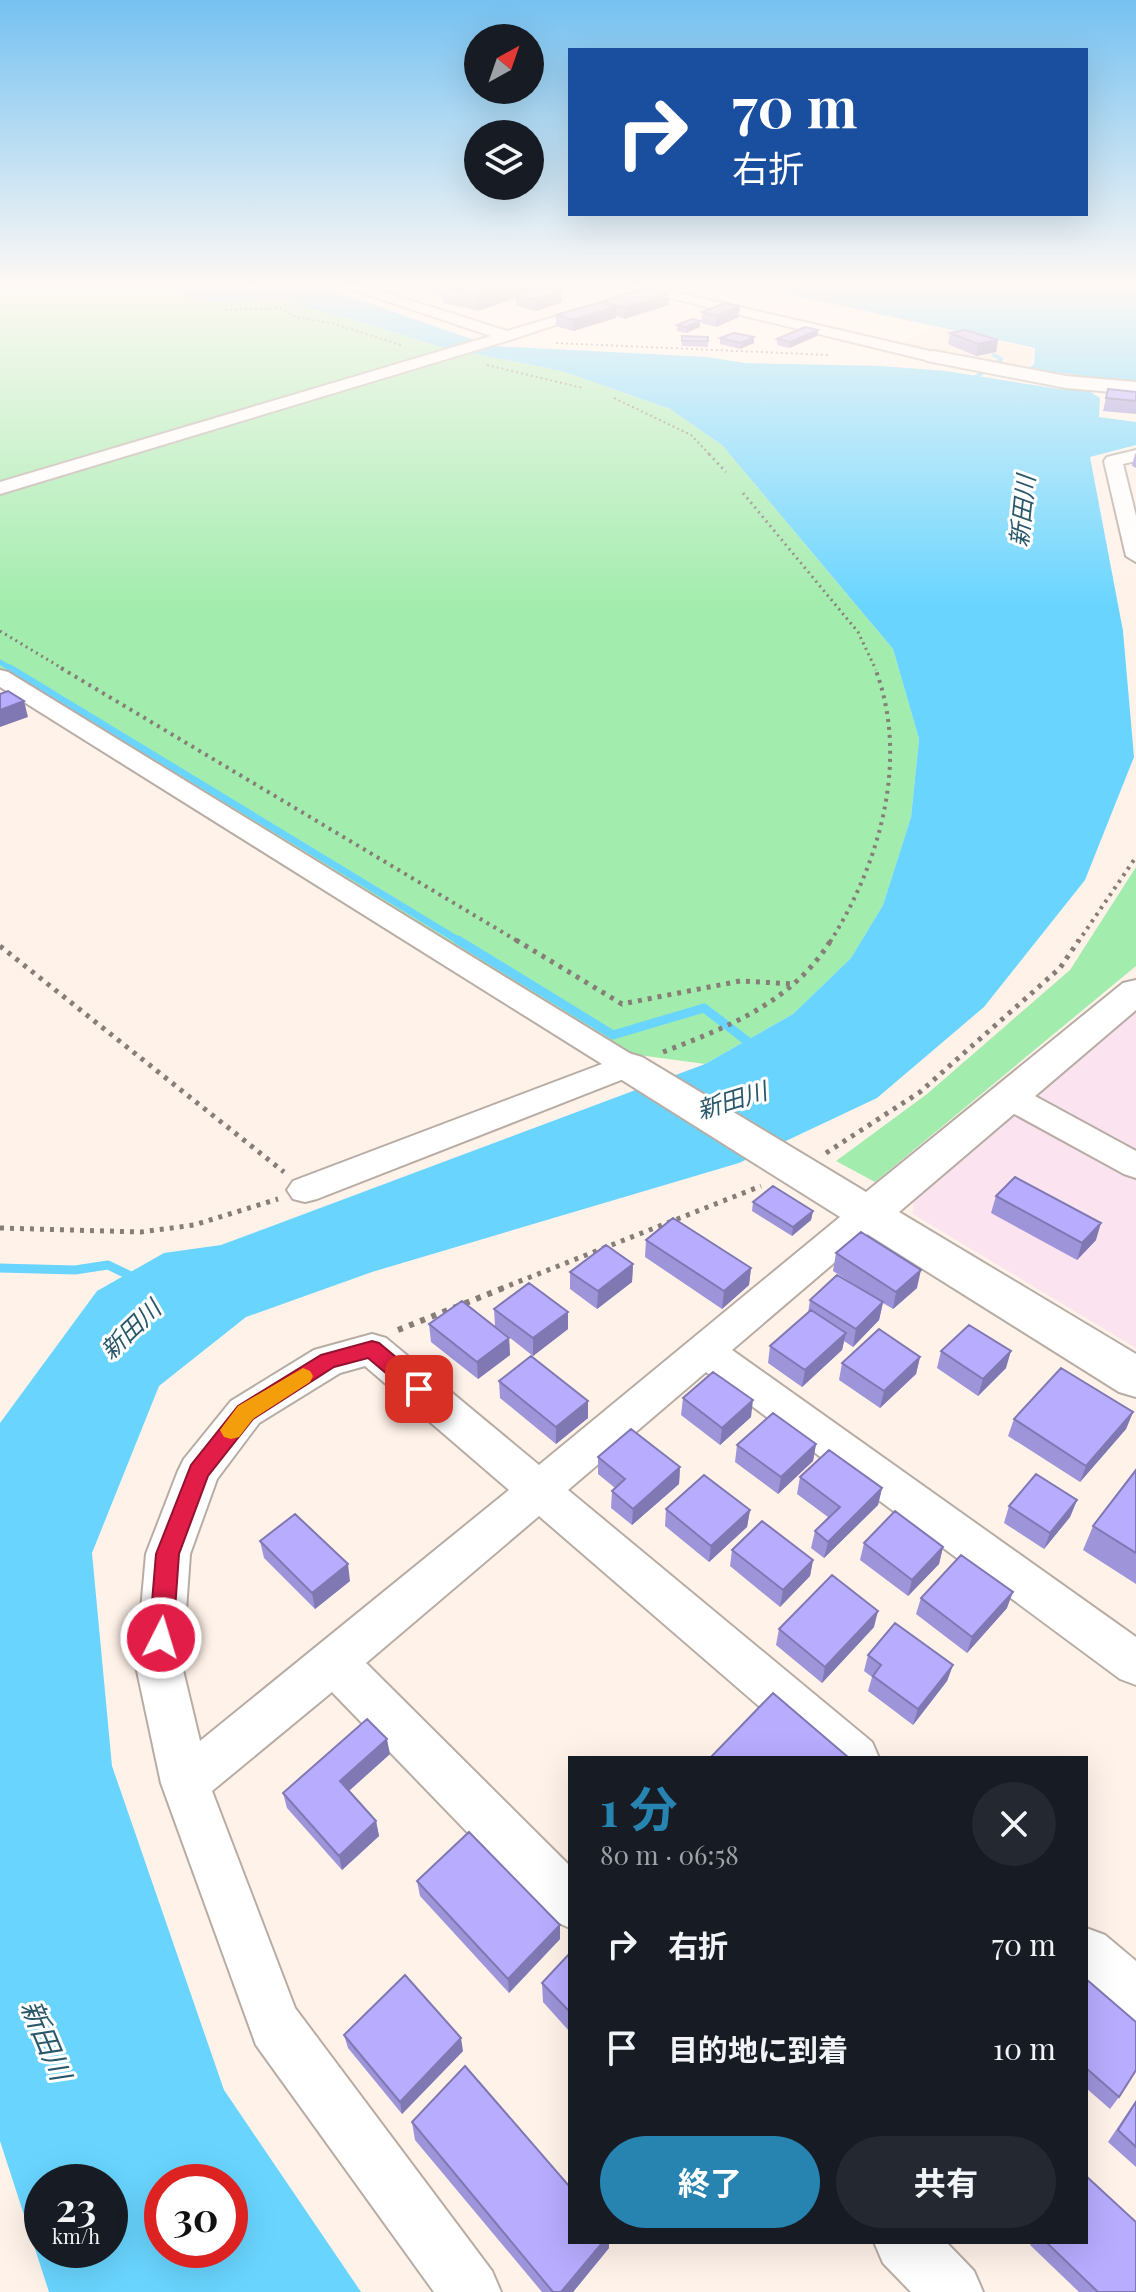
<!DOCTYPE html>
<html lang="ja">
<meta charset="utf-8">
<style>
body{margin:0;font-family:"Playfair Display","Noto Sans JP",serif;background:#242831;color:#f1f3f6;height:100vh;display:flex;flex-direction:column;font-size:30px;white-space:nowrap}
*{box-sizing:border-box;margin:0}
p{font-size:26px;color:#9ea1a6}
.icon{flex:none;width:44px;height:44px;fill:none;stroke:currentColor;stroke-width:2;stroke-linecap:round;stroke-linejoin:round}
.map{position:relative;flex:1;overflow:hidden}
.side{position:absolute;left:568px;top:1756px;width:520px;height:488px;display:flex;flex-direction:column;background:#171b24;border-radius:0px;box-shadow:0 8px 32px #0002}
.side>*{flex:none}
.hud{position:absolute;left:568px;top:48px;width:520px;height:168px;border-radius:0px;box-shadow:0 8px 32px #0002;background:#1a4fa0;color:#fff;overflow:hidden}
.needle{width:52px;rotate:40deg}
.buttons{position:absolute;left:464px;top:24px;display:grid;gap:16px}
.buttons a{display:grid;place-items:center;width:80px;height:80px;border-radius:50%;background:#171b24;box-shadow:0 8px 32px #0002;font-size:40px}
.speed{position:absolute;left:24px;top:2164px;display:flex;gap:16px;font-size:40px;font-weight:700;text-align:center}
.speed>*{display:grid;place-content:center;width:104px;height:104px;border-radius:50%;background:#171b24;box-shadow:0 8px 32px #0002;line-height:1}
.speed small{font-size:20px;font-weight:400}
.speed .limit{border:12px solid #d22;background:#fff;color:#111}
.pin{position:absolute;display:grid;place-items:center;width:68px;height:68px;color:#fff;margin:-34px;border-radius:16px;box-shadow:0 4px 12px #0006}
.me{position:absolute;width:88px;margin:-44px;rotate:5deg;stroke-linejoin:round;filter:drop-shadow(0 0 6px #0008)}
.turn{display:flex;align-items:center;gap:28px;height:168px;padding:0 32px;font-size:36px}
.turn .icon{width:104px;height:104px;stroke-width:2.5}
.turn b{display:block;font-size:56px;line-height:68px}
.round{display:grid;place-items:center;flex:none;width:84px;height:84px;border-radius:42px;background:#242831}
.summary{display:flex;align-items:center;justify-content:space-between;height:136px;padding:0 32px}
h1{font-size:48px;font-weight:700;line-height:60px;color:#2783b0}
.action{display:flex;gap:16px;margin-top:auto;padding:16px 32px}
.action a{flex:1;height:92px;border-radius:48px;background:#2783b0;color:#fff;font-size:32px;font-weight:700;line-height:92px;text-align:center}
.action a+a{background:#242831;color:#f1f3f6}
ul{padding:0;list-style:none}
li{display:flex;align-items:center;gap:24px;height:104px;padding:0 32px}
li div{flex:1}
li b{display:block;font-size:30px}
li em{font-style:normal}
.map>svg:first-child{display:block}
.commercial{fill:#fbe3ef}
.industrial{fill:#fbe7d7}
.green{fill:#a2ecad}
.water{fill:#69d5ff;fill-rule:evenodd}
.lines{fill:none;stroke-linecap:round;stroke-linejoin:round}
.stream-far3{stroke:#69d5ff;stroke-width:4}
.stream-far2{stroke:#69d5ff;stroke-width:5}
.stream-far1{stroke:#69d5ff;stroke-width:7}
.stream{stroke:#69d5ff;stroke-width:9}
.minor-casing{stroke:#b8ada5;stroke-width:4}
.tertiary-casing{stroke:#b8ada5;stroke-width:4}
.path-far4{stroke:#877e78;stroke-width:2;stroke-dasharray:2 3;stroke-linecap:butt}
.path-far3{stroke:#877e78;stroke-width:3;stroke-dasharray:2 4;stroke-linecap:butt}
.path-far2{stroke:#877e78;stroke-width:4;stroke-dasharray:3 5;stroke-linecap:butt}
.path-far1{stroke:#877e78;stroke-width:5;stroke-dasharray:4 6;stroke-linecap:butt}
.path{stroke:#877e78;stroke-width:6;stroke-dasharray:5 7;stroke-linecap:butt}
.minor{fill:#fff;fill-rule:evenodd}
.tertiary{fill:#fff;fill-rule:evenodd}
.wall{fill:#9d94da}
.shaded-wall{fill:#8078b2}
.building{fill:#b7acfe;stroke:#8078b2;stroke-width:2}
.route{fill:#e11d48;stroke:#92132f;stroke-width:2}
.slow{fill:#f59e0b}
.labels{text-anchor:middle;stroke-width:6;stroke-linejoin:round;paint-order:stroke}
.water-label{font-size:24px;font-style:italic;fill:#2a586a;stroke:#fff}
.near-water-label{font-size:28px;font-style:italic;fill:#2a586a;stroke:#fff}
</style>
<div class="map">
<svg width="1136" height="2292" viewBox="0 0 1136 2292">
<rect width="100%" height="100%" fill="#fff2e9"/>
<!-- commercial -->
<path class="commercial" d="M1136,1008V1348L913,1214L914,1201Z"/>
<!-- industrial -->
<path class="industrial" d="M933,327L1033,349L1031,364L1022,371L910,346L905,341Z"/>
<!-- green -->
<path class="green" d="M0,287H170L165,292L218,302L281,297L308,309L351,319L441,347L562,371L670,409L722,445L893,649L919,739L911,817L883,905L851,958L793,1014L705,1064L624,1053L0,672Z
M1136,867V966L875,1182L836,1161L927,1094L1070,970Z"/>
<!-- water -->
<path class="water" d="M170,287H323L491,346L707,357L745,363L881,366L946,371L1059,389H1086L1100,398L1099,417L1136,422V445L1090,457L1123,631L1134,757L1085,880L984,1007L877,1098L739,1163L372,1272L246,1317L159,1386L92,1553L112,1766L224,2090L361,2292H49L0,2141V1423L97,1291L164,1253L221,1245L705,1064L793,1014L851,958L883,905L911,817L919,739L893,649L722,445L670,409L562,371L441,347L351,319L308,309L281,297L218,302L164,292ZM42,2182H110V2250H42ZM162,2182H230V2250H162Z
M755,287H1136V382L1028,369L1034,364L1035,348Z"/>
<g class="lines">
<!-- stream-far3 -->
<path class="stream-far3" d="M994,355L1001,359L997,365
M982,373L974,378L982,386"/>
<!-- stream-far2 -->
<path class="stream-far2" d="M0,662L13,670"/>
<!-- stream-far1 -->
<path class="stream-far1" d="M10,668L461,942"/>
<!-- stream -->
<path class="stream" d="M458,940L613,1035L704,1008L755,1047
M0,1268L75,1270L108,1265L137,1279"/>
<defs>
<path id="minor" d="M342,286H365L507,331L599,304L606,308L513,339L0,494V482L491,336Z
M621,286H649L934,352L942,357L934,362Z
M1136,450V461L1123,464L1136,516V562L1126,556L1104,461L1107,457Z
M0,670L8,672L639,1059L644,1066L639,1073L317,1199L305,1202L293,1199L287,1190L293,1181L602,1064L0,687Z
M1010,1086L1022,1089L1136,1151V1178L1124,1174L998,1105L994,1097L998,1089Z
M870,1199L883,1203L888,1212L883,1221L732,1350L1136,1637V1685L1120,1679L706,1372L568,1490L872,1742L879,1758H819L539,1516L366,1663L570,1866V1928L552,1920L332,1692L212,1791L295,2008L492,2271L501,2292H434L256,2045L161,1783L136,1666L146,1554L178,1471L184,1459L231,1401L314,1350L372,1334L386,1338L539,1465L857,1203ZM365,1366L509,1490L200,1741L182,1666L190,1554L217,1479L259,1423L340,1373Z
M1086,1928L1105,1935L1136,1961V2023L1117,2015L1086,1988Z
M874,2242H946L974,2271L983,2292H911L883,2263Z"/>
<path id="tertiary" d="M934,351L1066,376L1136,382V394L1066,388L927,361L924,357L927,353Z
M1136,980V1010L899,1212L1136,1354V1397L1119,1392L614,1075L608,1066L614,1057L628,1053L642,1057L866,1192L1123,983Z"/>
</defs>
<!-- minor casing -->
<use href="#minor" class="minor-casing"/>
<!-- tertiary casing -->
<use href="#tertiary" class="tertiary-casing"/>
<!-- path-far4 -->
<path class="path-far4" d="M225,310L279,308L296,317L334,324L401,345
M556,343L829,355
M487,365L583,388
M614,398L691,435L711,456"/>
<!-- path-far3 -->
<path class="path-far3" d="M709,454L726,472
M743,493L858,632L876,670
M0,631L65,670"/>
<!-- path-far2 -->
<path class="path-far2" d="M61,668L519,942
M830,942C880,863 910,759 875,668
M1078,942L1136,857"/>
<!-- path-far1 -->
<path class="path-far1" d="M516,940L622,1004L740,981L796,984
M0,946L284,1172
M663,1052C728,1027 793,1002 831,940
M826,1153L920,1092L1060,968L1079,940
M0,1228L141,1232L194,1225L278,1199
M500,1289L761,1186"/>
<!-- path -->
<path class="path" d="M398,1330L506,1287"/>
<!-- minor -->
<use href="#minor" class="minor"/>
<!-- tertiary -->
<use href="#tertiary" class="tertiary"/>
</g>
<!-- wall -->
<path class="wall" d="M431,286H533V289L562,302L536,311L516,306V298L478,311L443,303V297L432,295Z
M603,301L669,305L624,319L616,316V318L573,331L556,326V315L603,303Z
M702,312L739,317L716,327L701,323Z
M677,325L700,327L686,333L677,331Z
M818,330L817,336L789,348L777,345V339Z
M950,333L998,340L996,352L976,356L948,344Z
M682,336L708,337V347L682,346Z
M720,338L754,343L740,349L720,344Z
M1108,389L1136,392V414L1103,411Z
M1136,453V468L1132,466L1135,454Z
M996,1196L1096,1240L1077,1260L991,1213Z
M753,1202L813,1211L811,1220L792,1236L752,1211Z
M646,1240L751,1268L749,1285L722,1309L645,1257Z
M836,1253L917,1288L893,1309L883,1303L879,1320L853,1347L844,1341L842,1350L802,1387L768,1363L770,1346L808,1313L810,1300L874,1297L833,1271Z
M633,1264L632,1282L597,1309L570,1289V1272Z
M494,1309L568,1329L533,1356L495,1326Z
M429,1324L509,1338L510,1355L478,1379L431,1342Z
M941,1351L1006,1368L978,1396L937,1368Z
M920,1357L916,1374L880,1408L839,1380L842,1363Z
M499,1381L588,1401V1418L556,1444L500,1398Z
M683,1398L751,1417L720,1445L681,1415Z
M1133,1412L1126,1429L1080,1482L1008,1436L1014,1419Z
M816,1444L813,1461L778,1494L735,1462L737,1445Z
M598,1457L680,1467L679,1484L632,1525L611,1508L612,1491L615,1488L598,1474Z
M1136,1470V1584L1083,1550L1093,1526Z
M800,1477L882,1488L878,1505L824,1558L811,1548L815,1531L828,1517L797,1494Z
M1077,1500L1070,1517L1044,1549L1004,1523L1009,1506Z
M666,1509L750,1510L747,1527L709,1562L665,1526Z
M260,1541L350,1581L315,1609L264,1558Z
M864,1543L943,1547L939,1564L908,1596L860,1560Z
M732,1550L813,1560L810,1576L780,1607L730,1566Z
M921,1598L1007,1608L967,1653L916,1614Z
M874,1627L822,1683L776,1645L779,1629Z
M868,1655L953,1665L947,1681L913,1725L868,1691L872,1677L864,1671Z
M390,1754L349,1791L376,1821L379,1836L342,1870L287,1808L283,1793Z
M417,1881L560,1925V1939L509,1993L420,1896Z
M570,1953V2032L543,2002L542,1983Z
M1086,1979L1119,2097L1110,2109L1086,2088Z
M344,2035L463,2051L402,2114L348,2048Z
M1136,2100V2167L1108,2142Z
M412,2122L609,2248L573,2292H542L415,2140Z
M1032,2242H1086L1136,2292H1079L1030,2245Z"/>
<!-- shaded-wall -->
<path class="shaded-wall" d="M503,286H533V292L515,295L516,298L478,311L477,295Z
M562,291V302L536,311V300Z
M669,294V305L624,319L625,308Z
M740,306L739,317L716,327V316Z
M616,307V318L573,331V320Z
M700,321V327L686,333V327Z
M818,330L817,336L789,348L790,342Z
M754,337V343L740,349L741,343Z
M998,340L996,352L976,356L978,344Z
M24,701L28,717L0,727V710Z
M813,1211L811,1220L792,1236L793,1227Z
M1101,1223L1096,1240L1077,1260L1082,1243Z
M633,1264L632,1282L597,1309L598,1291Z
M751,1268L749,1285L722,1309L724,1291Z
M921,1270L917,1288L893,1309L896,1292Z
M883,1302L879,1320L853,1347L856,1329Z
M568,1312V1329L533,1356V1338Z
M846,1333L842,1350L802,1387L805,1370Z
M509,1338L510,1355L478,1379L477,1362Z
M1011,1351L1006,1368L978,1396L983,1379Z
M920,1357L916,1374L880,1408L884,1391Z
M753,1400L751,1417L720,1445L722,1428Z
M588,1401V1418L556,1444V1427Z
M1133,1412L1126,1429L1080,1482L1086,1466Z
M816,1444L813,1461L778,1494L781,1477Z
M680,1467L679,1484L632,1525L633,1509Z
M882,1488L878,1505L824,1558L828,1542Z
M1077,1500L1070,1517L1044,1549L1050,1533Z
M750,1510L747,1527L709,1562L711,1546Z
M943,1547L939,1564L908,1596L912,1580Z
M813,1560L810,1576L780,1607L783,1590Z
M348,1564L350,1581L315,1609L312,1593Z
M1013,1592L1007,1608L967,1653L972,1637Z
M878,1611L874,1627L822,1683L825,1667Z
M953,1665L947,1681L913,1725L918,1709Z
M387,1739L390,1754L343,1796L340,1781Z
M376,1821L379,1836L342,1870L339,1856Z
M560,1925V1939L509,1993L508,1979Z
M461,2038L463,2051L402,2114L400,2102Z
M603,2242H609V2248L573,2292H561Z"/>
<!-- building -->
<path class="building" d="M443,286H503L477,295Z
M541,286L562,291L536,300L515,295Z
M647,288L669,294L625,308L603,301Z
M600,302L616,307L573,320L556,315Z
M725,303L740,306L716,316L702,312Z
M692,319L700,321L686,327L677,325Z
M805,327L818,330L790,342L777,339Z
M965,330L998,340L978,344L950,333Z
M734,333L754,337L741,343L720,338Z
M682,336L708,337V341H682Z
M1108,389L1136,392V401L1106,398Z
M8,691L24,701L0,710V694Z
M1015,1177L1101,1223L1082,1243L996,1196Z
M773,1186L813,1211L793,1227L753,1202Z
M673,1218L751,1268L724,1291L646,1240Z
M861,1232L921,1270L896,1292L836,1253Z
M606,1245L633,1264L598,1291L570,1272Z
M837,1275L883,1302L856,1329L810,1300Z
M529,1283L568,1312L533,1338L494,1309Z
M462,1301L509,1338L477,1362L429,1324Z
M811,1310L846,1333L805,1370L770,1346Z
M969,1325L1011,1351L983,1379L941,1351Z
M879,1329L920,1357L884,1391L842,1363Z
M531,1356L588,1401L556,1427L499,1381Z
M1061,1368L1133,1412L1086,1466L1014,1419Z
M713,1372L753,1400L722,1428L683,1398Z
M773,1413L816,1444L781,1477L737,1445Z
M631,1429L680,1467L633,1509L612,1491L625,1479L598,1457Z
M829,1450L882,1488L828,1542L815,1531L840,1507L800,1477Z
M1136,1470V1553L1093,1526Z
M1036,1474L1077,1500L1050,1533L1009,1506Z
M704,1475L750,1510L711,1546L666,1509Z
M895,1511L943,1547L912,1580L864,1543Z
M295,1514L348,1564L312,1593L260,1541Z
M762,1521L813,1560L783,1590L732,1550Z
M961,1555L1013,1592L972,1637L921,1598Z
M832,1575L878,1611L825,1667L779,1629Z
M895,1623L953,1665L918,1709L873,1676L881,1665L868,1655Z
M773,1693L849,1758H710Z
M367,1719L387,1739L340,1781L376,1821L339,1856L283,1793Z
M469,1832L560,1925L508,1979L417,1881Z
M570,1953V2012L542,1983Z
M405,1975L461,2038L400,2102L344,2035Z
M1086,1979L1136,2022V2070L1119,2097L1086,2068Z
M465,2066L570,2187V2242H603L561,2292H553L412,2122Z
M1136,2102V2147L1118,2130Z
M1086,2176L1136,2222V2292H1098L1046,2242H1086Z"/>
<!-- sky -->
<linearGradient id="sky" x2="0" y2="1"><stop stop-color="#75c1f1"/><stop offset="0.47" stop-color="#fff9f5"/><stop offset="1" stop-color="#fff9f5" stop-opacity="0"/></linearGradient>
<rect width="1136" height="607" fill="url(#sky)"/>
<!-- route -->
<path class="route" d="M372,1341L379,1343L427,1383L430,1389L427,1395L419,1397L412,1395L368,1358L334,1367L253,1419L208,1476L179,1554L173,1638L169,1645L161,1649L152,1645L149,1638L156,1554L191,1465L238,1406L321,1355Z"/>
<!-- slow -->
<path class="slow" d="M303,1368L310,1371L313,1376L310,1382L253,1419L239,1437L231,1439L224,1437L220,1430L238,1406Z"/>
<g class="labels">
<!-- water labels -->
<g class="water-label">
<text transform="translate(1023 511) rotate(-84)" y="8">新田川</text>
<text transform="translate(732 1101) rotate(-17)" y="8">新田川</text>
<text transform="translate(131 1330) rotate(-44)" y="8">新田川</text>
</g>
<!-- near-water labels -->
<g class="near-water-label">
<text transform="translate(46 2040) rotate(67)" y="10">新田川</text>
</g>
</g>
</svg>
<div class="buttons">
<a><svg class="needle" viewBox="-14 -14 28 28"><path d="M0-13l5 13h-10z" fill="#e53935"/><path d="M0 13l5-13h-10z" fill="#9ea1a6"/></svg></a>
<a><svg class="icon" aria-label="layers" viewBox="0 0 24 24"><path d="M12 4l9 5-9 5-9-5zM3 14l9 5 9-5"/></svg></a>
</div>
<div class="speed"><div>23<small>km/h</small></div><div class="limit">30</div></div>
<div class="pin" style="left:419px;top:1389px;background:#d93025"><svg class="icon" aria-label="arrive" viewBox="0 0 24 24"><path d="M6 21V4h12l-3 4 3 4H6"/></svg></div>
<svg class="me" style="left:161px;top:1638px" viewBox="-20 -20 40 40"><circle r="17" fill="#e11d48" stroke="#fff" stroke-width="3"/><path d="M0-11L8 9 0 5-8 9z" fill="#fff"/></svg>
<div class="hud">
<div class="turn"><svg class="icon" aria-label="right" viewBox="0 0 24 24"><path d="M7 20v-9h11M14 6l5 5-5 5"/></svg><div><b>70 m</b>右折</div></div>
</div>
<section class="side">
<div class="summary"><div><h1>1 分</h1><p>80 m · 06:58</p></div><a class="round"><svg class="icon" aria-label="close" viewBox="0 0 24 24"><path d="M6 6l12 12M18 6L6 18"/></svg></a></div>
<ul>
<li><svg class="icon" aria-label="right" viewBox="0 0 24 24"><path d="M7 20v-9h11M14 6l5 5-5 5"/></svg><div><b>右折</b></div><em>70 m</em></li>
<li><svg class="icon" aria-label="arrive" viewBox="0 0 24 24"><path d="M6 21V4h12l-3 4 3 4H6"/></svg><div><b>目的地に到着</b></div><em>10 m</em></li>
</ul>
<div class="action"><a>終了</a><a>共有</a></div>
</section>
</div>
